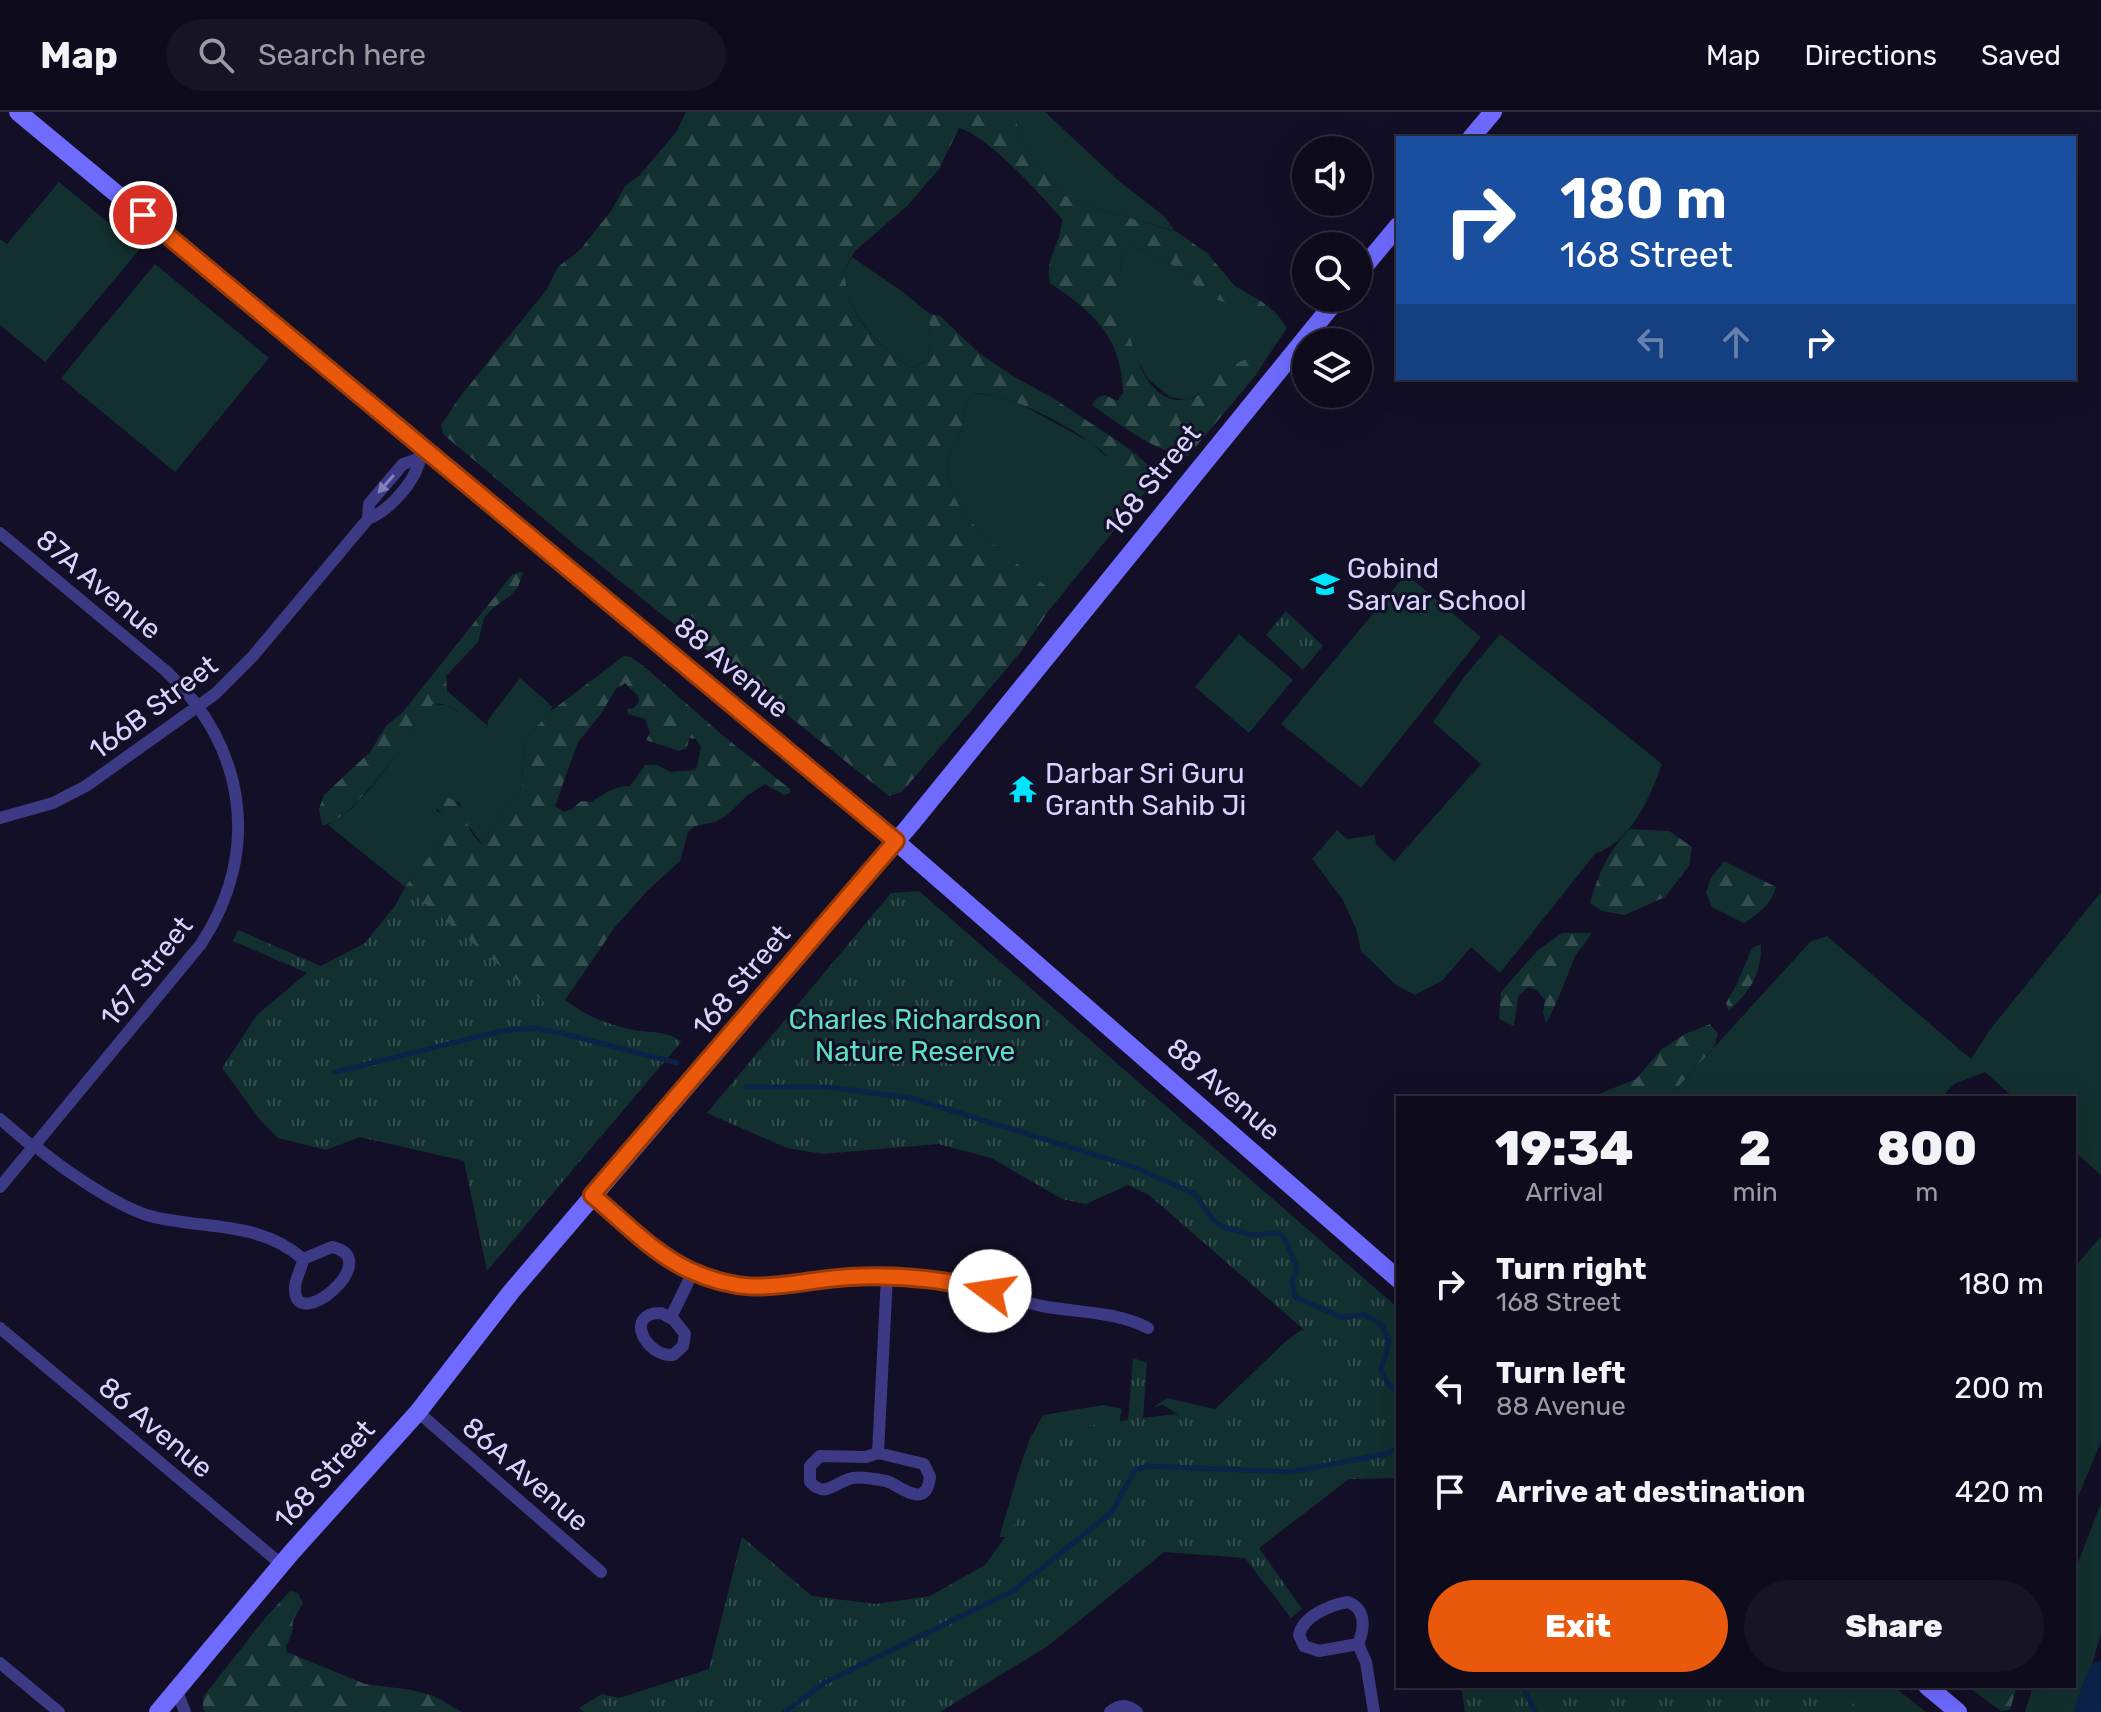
<!DOCTYPE html>
<style>
body{margin:0;font-family:Rubik,sans-serif;background:#171425;color:#f1f3f6;height:100vh;display:flex;flex-direction:column;font-size:30px;white-space:nowrap}
*{box-sizing:border-box;margin:0}
p{font-size:26px;color:#9b9ba3}
.icon{flex:none;width:44px;height:44px;fill:none;stroke:currentColor;stroke-width:2;stroke-linecap:round;stroke-linejoin:round}
.map{position:relative;flex:1;overflow:hidden}
.sheet{position:absolute;left:1396px;top:984px;width:680px;height:592px;display:flex;flex-direction:column;background:#0e0b1c;border-radius:0px;box-shadow:0 8px 32px #0002,0 0 0 2px #2e2b3b}
.sheet>*{flex:none}
.guide{position:absolute;left:1396px;top:24px;width:680px;height:244px;border-radius:0px;box-shadow:0 8px 32px #0002,0 0 0 2px #2e2b3b;background:#1a4fa0;color:#fff;overflow:hidden}
.controls{position:absolute;left:1292px;top:24px;display:grid;gap:16px}
.controls a{display:grid;place-items:center;width:80px;height:80px;border-radius:50%;background:#0e0b1c;box-shadow:0 8px 32px #0002,0 0 0 2px #2e2b3b;font-size:40px}
.pin{position:absolute;display:grid;place-items:center;width:68px;height:68px;color:#fff;margin:-34px;border:4px solid #fff;border-radius:50%;box-shadow:0 2px 8px #0007}
.me{position:absolute;width:88px;margin:-44px;rotate:284deg;stroke-linejoin:round;filter:drop-shadow(0 0 6px #0008)}
.turn{display:flex;align-items:center;gap:28px;height:168px;padding:0 32px;font-size:36px}
.turn .icon{width:104px;height:104px;stroke-width:2.5}
.turn b{display:block;font-size:56px;line-height:68px}
.lanes{display:flex;align-items:center;height:76px;padding:0 32px;background:#0003;justify-content:center;gap:40px;direction:ltr}
.lanes .off{opacity:.35}
.eta{display:flex;justify-content:space-evenly;align-items:center;height:136px;text-align:center}
.eta b{font-size:48px;font-weight:800;line-height:56px}
.action{display:flex;gap:16px;margin-top:auto;padding:16px 32px}
.action a{flex:1;height:92px;border-radius:48px;background:#ea580c;color:#fff;font-size:32px;font-weight:800;line-height:92px;text-align:center}
.action a+a{background:#171425;color:#f1f3f6}
ul{padding:0;list-style:none}
li{display:flex;align-items:center;gap:24px;height:104px;padding:0 32px}
li div{flex:1}
li b{display:block;font-size:30px}
li em{font-style:normal}
header{display:flex;align-items:center;gap:48px;box-sizing:border-box;height:112px;padding:0 40px;background:#0e0b1c;border-bottom:2px solid #2e2b3b}
header strong{font-size:38px}
nav{display:flex;gap:44px;margin-inline-start:auto;font-size:28px}
.search{width:560px;height:72px;background:#171425;display:flex;align-items:center;gap:20px;box-sizing:border-box;padding:0 28px;border-radius:44px;color:#9b9ba3;font-size:30px}
.map>svg:first-child{display:block}
.grass{fill:#12302f}
.forest{fill:url(#forest-firs);fill-rule:evenodd}
.park{fill:url(#park-tufts)}
.lines{fill:none;stroke-linecap:round;stroke-linejoin:round}
.stream{stroke:#0c2248;stroke-width:5}
.river{stroke:#0c2248;stroke-width:28}
.minor{stroke:#3d3a85;stroke-width:12}
.secondary{stroke:#6f6bff;stroke-width:18}
.oneway{fill:#837fbc}
.route-casing{stroke:#983908;stroke-width:20}
.route{stroke:#ea580c;stroke-width:14}
.labels{text-anchor:middle;stroke-width:6;stroke-linejoin:round;paint-order:stroke}
.street-label{font-size:28px;fill:#d9d4ff;stroke:#130f26}
.poi-label{font-size:28px;fill:#d9d4ff;stroke:#130f26;text-anchor:start}
.park-label{font-size:28px;fill:#5fe0c0;stroke:#130f26}
</style>
<header>
<strong>Map</strong>
<div class="search"><svg class="icon" aria-label="search" viewBox="0 0 24 24"><circle cx="10" cy="10" r="6"/><path d="M15 15l6 6"/></svg>Search here</div>
<nav><a>Map</a><a>Directions</a><a>Saved</a></nav>
</header>
<div class="map">
<svg width="2101" height="1600" viewBox="0 0 2101 1600">
<defs>
<pattern id="forest-firs" width="22" height="20" patternUnits="userSpaceOnUse" patternTransform="scale(2)"><rect width="22" height="20" fill="#12302f"/><path d="M5 1l3.5 6h-7zM16 11l3.5 6h-7z" fill="#344d4e"/></pattern>
<pattern id="park-tufts" width="24" height="20" patternUnits="userSpaceOnUse" patternTransform="scale(2)"><rect width="24" height="20" fill="#12302f"/><path d="M3 7l-1-3M5 7V3M7 7l1-3M15 17l-1-3M17 17v-4M19 17l1-3" fill="none" stroke="#344d4e"/></pattern>
</defs>
<rect width="100%" height="100%" fill="#130f26"/>
<!-- grass -->
<path class="grass" d="M1017,0H1045L1119,69L1164,104L1175,119L1100,97L1063,83L1024,35L1017,16Z
M59,70L140,137L45,250L0,213V127L7,132Z
M1130,135L1143,138L1180,157L1193,172L1264,199L1265,192L1277,202L1287,216L1255,264V254L1220,263L1208,277L1187,288L1170,285L1149,268L1133,241L1122,189V145Z
M852,145L903,180L930,202C928,218 933,232 927,248L913,256C891,245 860,214 851,191C847,181 846,169 843,159Z
M155,152L269,246L175,360L61,266Z
M973,281L996,284L1020,292L1092,331L1106,344L1143,358L1139,345L1159,363L1047,501L1046,475C1010,444 942,404 948,349C949,340 957,330 960,321C967,306 961,296 973,281Z
M1406,462L1481,525L1361,676L1281,612Z
M1239,522L1293,568L1249,621L1195,575Z
M1500,522L1662,652C1649,687 1632,729 1595,742L1500,861L1471,835L1443,868L1415,883L1396,873L1361,839L1356,817L1343,788L1312,747L1337,718L1347,727L1375,723L1376,732L1394,750L1481,652L1433,610L1464,565Z
M520,566L552,594L551,599L524,628L522,673L518,684L498,705L482,732L465,709L459,690L436,698C445,705 450,709 448,721L405,775L328,713C367,694 405,626 433,592L446,593L487,616L488,608Z
M2101,780V1063L2074,1039V986H2014L1985,960L1954,972L1941,986H1668L1810,830L1827,824L1971,947L1989,919Z
M2101,1124V1330L2074,1394V1156Z
M1301,1218L1311,1219L1351,1245L1258,1353L1163,1293L1153,1295L1167,1286L1215,1297L1285,1230Z
M1103,1293L1122,1297L1118,1316L1022,1426L999,1425C1013,1384 1020,1340 1043,1303Z
M2101,1391V1521L2079,1600H2025L2033,1574H2074V1461Z
M1702,1574H1893L1926,1600H1709Z"/>
<!-- forest -->
<path class="forest" d="M686,0H1017V16L1024,35L1063,83L1100,97L1177,120L1207,141L1235,174L1265,192L1264,199L1258,203L1218,188L1193,172L1180,157L1143,138L1130,135C1128,139 1124,141 1122,145C1121,150 1122,159 1122,164C1122,197 1136,299 1188,287C1204,284 1211,270 1222,261C1230,254 1239,250 1249,246L1255,254V264L1188,344C1153,339 1121,313 1092,293L1097,286L1105,283L1117,289L1123,281C1122,225 1094,201 1050,171C1044,145 1061,135 1062,107C1041,83 987,23 959,16L939,57L908,93L855,139L843,159C846,169 847,181 851,191C859,214 891,245 913,256L927,248C933,232 928,218 930,202L940,204L979,241L1016,266L1053,286L1125,334L1139,345L1143,357C1118,363 1109,342 1090,330C1060,309 1010,282 973,281C961,296 967,306 960,321C957,330 949,340 948,349C942,404 1010,444 1047,475V501L1020,541L902,680L889,684L575,433L443,322L441,313L459,286L547,177L558,155L580,138L611,99L625,74L640,63L677,19Z
M519,460L523,461L518,475L510,484L494,495L484,506L478,530L446,564L447,579L487,613L486,619C467,614 455,588 433,592C413,617 352,713 322,713L319,697L324,683L370,640L386,614L403,600L512,463Z
M624,544L631,545L646,556L721,622L790,677V681L784,683L765,672L748,683L726,704L715,710L695,714L688,720L680,749L648,778L615,815L565,888C584,904 608,913 633,918C649,921 669,919 681,930L290,950L393,798L405,775L448,721C451,703 430,700 435,682C475,689 457,712 482,732L498,705L518,684L522,673L524,628L551,599ZM625,571L638,584L639,590L634,596L627,597L628,602L645,607L650,621L646,628L679,639L687,636L689,626L696,627L701,635L697,655L694,658L671,660L657,653H645L630,674C614,674 604,682 591,690L581,689L572,697L564,700L555,694L578,630L600,603L616,577Z
M1630,717L1669,719L1692,735L1689,754L1665,785L1625,803L1602,799L1590,791C1600,759 1607,741 1630,717Z
M1724,749L1776,775C1771,793 1759,801 1744,811L1712,795L1706,781L1711,766Z
M1562,821H1591C1586,833 1577,838 1574,847C1565,869 1558,890 1546,911L1543,900L1545,888L1536,878L1528,875L1518,885L1514,914L1499,907L1501,880L1538,838Z
M1761,832C1762,862 1750,879 1729,899L1726,891L1737,872L1752,836Z
M1710,912L1718,922L1714,935L1668,986H1589L1636,967L1661,938L1685,922Z
M290,1479L298,1481L303,1491L293,1508L292,1521L286,1535L287,1540L365,1572L412,1578L434,1584L462,1600H206L203,1597V1585L266,1505Z
M1967,1574H2014L2016,1577L2010,1598L2001,1599Z"/>
<!-- park -->
<path class="park" d="M1286,499L1323,534L1303,558L1266,523Z
M408,778L555,899L565,888C586,904 608,913 633,918C649,921 669,919 681,930L487,1159L464,1049L360,1025L326,1038L278,1026L261,1009L222,956L257,903L307,861L233,829L238,818L321,854L365,831Z
M919,779L1398,1196V1366L1349,1367L1259,1436L1302,1497L1291,1506L1245,1446L1164,1440L1048,1534L940,1600H584L579,1596L602,1582L619,1586L709,1557L742,1425L812,1484L876,1492L930,1484L985,1453L1035,1384L1028,1331L1032,1322L1128,1308L1133,1246L1147,1251L1143,1306L1175,1302L1222,1314L1280,1262L1340,1249L1149,1083L1128,1073L1086,1092L1062,1087L991,1046L938,1032L823,1042L787,1036L707,1001L891,781Z
M1461,1574H1833L1862,1600H1465Z"/>
<g class="lines">
<!-- stream -->
<path class="stream" d="M335,960L501,919L533,916L561,921L677,951
M746,975H828L911,986L1134,1055L1195,1082L1213,1108L1223,1115L1253,1123L1279,1121L1286,1129L1297,1157L1292,1170L1295,1185L1341,1205L1365,1203L1382,1213L1389,1231L1381,1258L1388,1272L1398,1281
M1523,1574L1535,1600
M784,1600L826,1570L1013,1479L1112,1400L1135,1358L1148,1354L1290,1360L1386,1342L1398,1335"/>
<!-- river -->
<path class="river" d="M2088,1600L2101,1563"/>
<!-- minor -->
<path class="minor" d="M368,407L369,392L403,352L418,347
M0,421L166,559C246,634 262,739 201,832L0,1075
M0,706L53,691L86,674L215,582L253,544L368,407C386,400 406,379 415,361C419,352 420,346 426,337
M0,1007L33,1035
M34,1033C61,1056 118,1095 150,1104C203,1118 259,1108 303,1147
M592,1083C649,1132 703,1183 784,1175C823,1171 859,1163 899,1165C925,1166 952,1169 977,1175C999,1181 1020,1190 1042,1194C1078,1201 1115,1199 1148,1216
M332,1135C386,1146 296,1222 295,1178C294,1168 302,1157 303,1147Z
M661,1201L674,1208L685,1222L683,1234L673,1243C646,1245 623,1201 661,1201Z
M671,1205L693,1160
M0,1216L281,1452
M418,1300L601,1460
M878,1341L924,1352L930,1365C927,1394 907,1380 893,1372C887,1368 880,1368 874,1367C866,1366 857,1364 849,1367C833,1372 825,1386 810,1370V1354L820,1344L866,1345Z
M878,1341L887,1164
M1348,1490C1366,1497 1365,1516 1358,1532L1319,1539L1304,1534L1299,1523C1303,1504 1330,1493 1348,1490Z
M1358,1532L1366,1550L1374,1600
M0,1551L59,1600
M176,1577L185,1600
M1110,1600C1119,1592 1128,1592 1137,1600"/>
<!-- secondary -->
<path class="secondary" d="M18,0L877,713L1398,1167
M1471,26L1493,0
M1358,162L1398,114
M1927,1574L1958,1600
M158,1600L291,1441L418,1300L511,1180L911,712L1338,186"/>
</g>
<!-- one-way arrows -->
<defs><path id="oneway-solid" d="M-6-.8H1V-3.2L6.5 0L1 3.2V.8H-6Z" transform="scale(2)"/></defs>
<use class="oneway" href="#oneway-solid" transform="translate(386 372) rotate(131)"/>
<g class="lines">
<defs>
<path id="route" d="M143,103L896,729L592,1083C623,1109 653,1141 689,1158C754,1188 786,1169 850,1165C897,1162 944,1167 990,1179"/>
</defs>
<!-- route casing -->
<use href="#route" class="route-casing"/>
<!-- route -->
<use href="#route" class="route"/>
</g>
<!-- icons -->
<defs>
<symbol id="school-bare" viewBox="-9 -9 18 18"><path d="M0-5L7-2L0 1L-7-2ZM-4 1L0 2.5L4 1V4Q0 6-4 4Z" fill="#00e5ff" stroke="#130f26" stroke-width="2.5" paint-order="stroke"/></symbol>
<symbol id="temple-bare" viewBox="-9 -9 18 18"><path d="M0-6L5-2H3V0L6.5 2.5H4V6H1.5V3h-3V6H-4V2.5H-6.5L-3 0V-2H-5Z" fill="#00e5ff" stroke="#130f26" stroke-width="2.5" paint-order="stroke"/></symbol>
</defs>
<g fill-rule="evenodd">
<use href="#school-bare" x="1305" y="452" width="40" height="40"/>
<use href="#temple-bare" x="1003" y="657" width="40" height="40"/>
</g>
<g class="labels">
<!-- street labels -->
<g class="street-label">
<text transform="translate(1152 368) rotate(-51)" y="10">168 Street</text>
<text transform="translate(99 472) rotate(40)" y="10">87A Avenue</text>
<text transform="translate(732 555) rotate(40)" y="10">88 Avenue</text>
<text transform="translate(153 595) rotate(-37)" y="10">166B Street</text>
<text transform="translate(146 859) rotate(-52)" y="10">167 Street</text>
<text transform="translate(741 868) rotate(-50)" y="10">168 Street</text>
<text transform="translate(1224 977) rotate(41)" y="10">88 Avenue</text>
<text transform="translate(156 1315) rotate(40)" y="10">86 Avenue</text>
<text transform="translate(324 1362) rotate(-48)" y="10">168 Street</text>
<text transform="translate(526 1362) rotate(41)" y="10">86A Avenue</text>
</g>
<!-- poi labels -->
<g class="poi-label">
<text x="1347" y="466">Gobind<tspan x="1347" dy="32">Sarvar School</tspan></text>
<text x="1045" y="671">Darbar Sri Guru<tspan x="1045" dy="32">Granth Sahib Ji</tspan></text>
</g>
<!-- park labels -->
<g class="park-label">
<text x="915" y="917">Charles Richardson<tspan x="915" dy="32">Nature Reserve</tspan></text>
</g>
</g>
</svg>
<div class="controls">
<a><svg class="icon" aria-label="sound" viewBox="0 0 24 24"><path d="M4 9h4l5-4v14l-5-4H4zM17 9q2 3 0 6"/></svg></a>
<a><svg class="icon" aria-label="search" viewBox="0 0 24 24"><circle cx="10" cy="10" r="6"/><path d="M15 15l6 6"/></svg></a>
<a><svg class="icon" aria-label="layers" viewBox="0 0 24 24"><path d="M12 4l9 5-9 5-9-5zM3 14l9 5 9-5"/></svg></a>
</div>
<div class="pin" style="left:143px;top:103px;background:#d93025"><svg class="icon" aria-label="arrive" viewBox="0 0 24 24"><path d="M6 21V4h12l-3 4 3 4H6"/></svg></div>
<svg class="me" style="left:990px;top:1179px" viewBox="-20 -20 40 40"><circle r="19" fill="#fff"/><path d="M0-13L10 11 0 6-10 11z" fill="#ea580c"/></svg>
<div class="guide">
<div class="turn"><svg class="icon" aria-label="right" viewBox="0 0 24 24"><path d="M7 20v-9h11M14 6l5 5-5 5"/></svg><div><b>180 m</b>168 Street</div></div>
<div class="lanes"><svg class="icon off" aria-label="left" viewBox="0 0 24 24"><path d="M17 20v-9H6M10 6l-5 5 5 5"/></svg><svg class="icon off" aria-label="ahead" viewBox="0 0 24 24"><path d="M12 20V5M6 11l6-6 6 6"/></svg><svg class="icon" aria-label="right" viewBox="0 0 24 24"><path d="M7 20v-9h11M14 6l5 5-5 5"/></svg></div>
</div>
<section class="sheet">
<div class="eta">
<div><b>19:34</b><p>Arrival</p></div>
<div><b>2</b><p>min</p></div>
<div><b>800</b><p>m</p></div>
</div>
<ul>
<li><svg class="icon" aria-label="right" viewBox="0 0 24 24"><path d="M7 20v-9h11M14 6l5 5-5 5"/></svg><div><b>Turn right</b><p>168 Street</p></div><em>180 m</em></li>
<li><svg class="icon" aria-label="left" viewBox="0 0 24 24"><path d="M17 20v-9H6M10 6l-5 5 5 5"/></svg><div><b>Turn left</b><p>88 Avenue</p></div><em>200 m</em></li>
<li><svg class="icon" aria-label="arrive" viewBox="0 0 24 24"><path d="M6 21V4h12l-3 4 3 4H6"/></svg><div><b>Arrive at destination</b></div><em>420 m</em></li>
</ul>
<div class="action"><a>Exit</a><a>Share</a></div>
</section>
</div>
